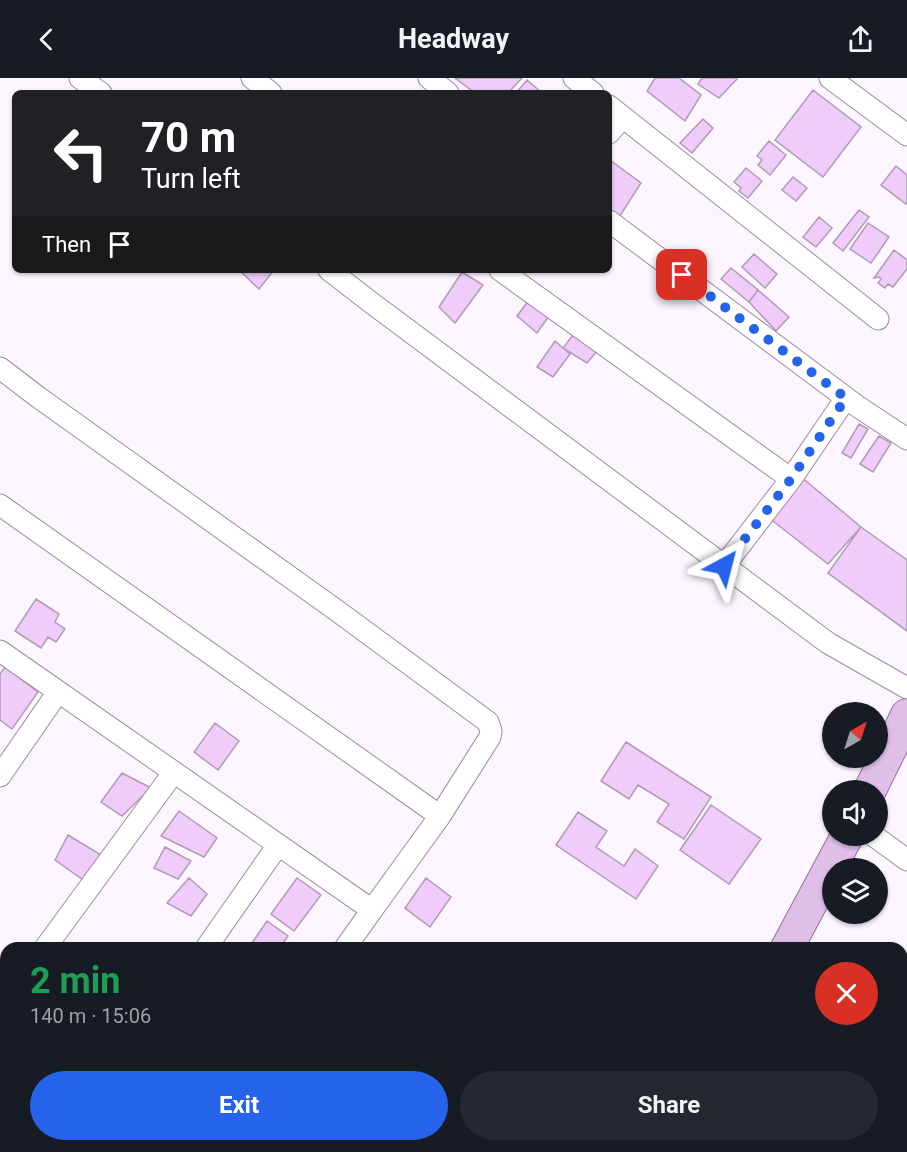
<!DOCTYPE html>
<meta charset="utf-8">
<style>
body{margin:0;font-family:Roboto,sans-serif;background:#242831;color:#f1f3f6;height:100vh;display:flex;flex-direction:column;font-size:22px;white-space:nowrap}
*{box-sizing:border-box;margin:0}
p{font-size:20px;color:#9ea1a6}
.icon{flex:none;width:33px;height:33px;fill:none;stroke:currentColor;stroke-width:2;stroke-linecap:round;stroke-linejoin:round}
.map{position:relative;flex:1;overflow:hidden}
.panel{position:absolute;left:0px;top:864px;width:908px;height:210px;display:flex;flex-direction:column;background:#171b24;border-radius:18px 18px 0 0;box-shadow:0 2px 4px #0004}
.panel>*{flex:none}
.banner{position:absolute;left:12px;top:12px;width:600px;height:183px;border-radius:9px;box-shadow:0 2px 4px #0004;background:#202124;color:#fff;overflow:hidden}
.needle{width:39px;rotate:39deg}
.tools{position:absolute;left:822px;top:624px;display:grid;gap:12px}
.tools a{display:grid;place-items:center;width:66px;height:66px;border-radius:50%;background:#171b24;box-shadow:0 2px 4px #0004;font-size:30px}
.pin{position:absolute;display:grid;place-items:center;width:51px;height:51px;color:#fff;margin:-26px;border-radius:12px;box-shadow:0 3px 9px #0006}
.me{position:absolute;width:66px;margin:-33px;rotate:38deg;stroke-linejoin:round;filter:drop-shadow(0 0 4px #0008)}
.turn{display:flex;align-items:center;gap:21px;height:126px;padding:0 30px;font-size:27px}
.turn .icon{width:78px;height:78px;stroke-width:2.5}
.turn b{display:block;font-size:42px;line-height:51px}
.then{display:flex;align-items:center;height:57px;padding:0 30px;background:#0003;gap:12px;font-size:22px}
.round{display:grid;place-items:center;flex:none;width:63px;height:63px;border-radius:32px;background:#242831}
.head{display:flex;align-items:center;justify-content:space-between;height:102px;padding:0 30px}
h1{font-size:36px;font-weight:700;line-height:45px;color:#1e9e55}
.button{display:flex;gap:12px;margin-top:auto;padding:12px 30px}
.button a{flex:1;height:69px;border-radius:36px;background:#2563eb;color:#fff;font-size:24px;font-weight:700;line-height:69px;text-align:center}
.button a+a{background:#242831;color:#f1f3f6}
header{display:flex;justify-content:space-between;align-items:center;height:78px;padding:0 30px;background:#171b24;font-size:27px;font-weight:700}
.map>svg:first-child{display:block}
.building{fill:#efccf9;stroke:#af9cb4;stroke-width:1.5}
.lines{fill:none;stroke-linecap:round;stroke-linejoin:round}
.street-casing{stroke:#9d8ba2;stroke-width:23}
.primary-casing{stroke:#9770a0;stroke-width:34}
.street{stroke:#fff;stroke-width:21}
.primary{stroke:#dfbee8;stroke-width:32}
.route{stroke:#2563eb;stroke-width:10;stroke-dasharray:0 18}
</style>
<header><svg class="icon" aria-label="back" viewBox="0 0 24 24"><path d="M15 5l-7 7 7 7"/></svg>Headway<svg class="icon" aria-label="share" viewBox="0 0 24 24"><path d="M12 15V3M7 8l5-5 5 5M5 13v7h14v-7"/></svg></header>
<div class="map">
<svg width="907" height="1074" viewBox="0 0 907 1074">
<rect width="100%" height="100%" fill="#fdf5ff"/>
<!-- building -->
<path class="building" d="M455,0H522L508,15H475Z
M655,0H679L701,17L685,43L647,13Z
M702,0H736L737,1L719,20L698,6Z
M527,2L542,15H516Z
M813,12L861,49L823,99L775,62Z
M703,41L713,50L692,75L680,65Z
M769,63L786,77L770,97L758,87L762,82L757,78Z
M610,82L641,105L618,141L609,134V84Z
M896,88L907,97V124L906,126L881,107Z
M746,90L762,103L748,120L739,113L741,110L734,104Z
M793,99L807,110L796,123L782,112Z
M859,132L869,139L843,173L833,165Z
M819,139L832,150L816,169L803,159Z
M868,145L889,159L871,185L850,171Z
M894,172L907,182V191L893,209L888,206L885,210L878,205L881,201L879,199L874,200Z
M754,176L777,196L765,210L742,189Z
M731,190L758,212L749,224L721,201Z
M239,192H274L259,211Z
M462,194L483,207L455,245L439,229Z
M758,212L789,239L776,253L749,224Z
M529,222L554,231L537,255L517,238Z
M579,249L603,266L587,285L563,270Z
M555,263L570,276L553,299L537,289Z
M859,346L868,351L851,380L842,375Z
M879,358L891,365L873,394L860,386Z
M800,398L861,449L828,486L764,436Z
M861,449L907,482V553L828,495Z
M36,521L59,536L55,544L65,551L56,564L48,559L41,570L15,553Z
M5,589L38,614L12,651L0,642V596Z
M215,645L239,663L218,692L194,674Z
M626,664L711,719L684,761L657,744L669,726L638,707L629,721L601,703Z
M122,695L151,710L122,738L101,724Z
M711,727L761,761L729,806L680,772Z
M179,733L217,760L204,779L161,758Z
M578,734L607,753L596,769L624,788L635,771L658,788L636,821L556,767Z
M68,757L101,777L86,804L55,782Z
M165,769L191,783L178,801L154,790Z
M189,800L207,816L191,838L167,825Z
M297,800L321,817L294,853L271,836Z
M426,800L451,819L430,849L405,830Z
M267,843L288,858L280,870H259L252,865Z"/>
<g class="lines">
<defs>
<path id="street" d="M80,0L101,15
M252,0L271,15
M429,0L448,15
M574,0L593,15
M830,0L907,57
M609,28L878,241
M609,55L623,39
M609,143L857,328L907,361
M329,192L369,223L828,565L907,610
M500,192L791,401
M0,290L38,319L336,532L488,644L491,653L490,659L440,738
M0,427L440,738L372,832
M724,488L791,401L846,320
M0,573L372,832L345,870
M0,698L58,614
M874,758L907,782
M45,870L174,694
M206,870L278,767
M1,930L6,923
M217,1068L227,1074"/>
<path id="primary" d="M870,712L907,637
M787,870L847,758
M676,1074L679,1068"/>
</defs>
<!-- street casing -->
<use href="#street" class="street-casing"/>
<!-- primary casing -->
<use href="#primary" class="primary-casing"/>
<!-- street -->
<use href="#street" class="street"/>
<!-- primary -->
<use href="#primary" class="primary"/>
</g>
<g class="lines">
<!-- route -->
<path class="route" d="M682,197L846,320L791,401L724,488"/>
</g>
</svg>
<div class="tools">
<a><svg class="needle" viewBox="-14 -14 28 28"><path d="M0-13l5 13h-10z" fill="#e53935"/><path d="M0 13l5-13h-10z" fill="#9ea1a6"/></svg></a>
<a><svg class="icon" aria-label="sound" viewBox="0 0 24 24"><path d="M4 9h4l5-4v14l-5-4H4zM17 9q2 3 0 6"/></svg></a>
<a><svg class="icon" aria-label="layers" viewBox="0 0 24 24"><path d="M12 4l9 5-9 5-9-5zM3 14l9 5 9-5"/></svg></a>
</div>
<div class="pin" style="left:682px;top:197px;background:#d93025"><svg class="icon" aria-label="arrive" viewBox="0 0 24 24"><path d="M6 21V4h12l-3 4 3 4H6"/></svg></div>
<svg class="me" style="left:724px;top:488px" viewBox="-20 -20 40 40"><path d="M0-17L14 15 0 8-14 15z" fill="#2563eb" stroke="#fff" stroke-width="4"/></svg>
<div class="banner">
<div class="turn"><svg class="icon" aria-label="left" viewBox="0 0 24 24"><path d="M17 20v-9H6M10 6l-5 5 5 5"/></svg><div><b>70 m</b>Turn left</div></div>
<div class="then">Then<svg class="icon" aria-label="arrive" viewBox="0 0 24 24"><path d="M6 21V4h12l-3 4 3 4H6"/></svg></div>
</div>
<section class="panel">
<div class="head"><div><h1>2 min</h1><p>140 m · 15:06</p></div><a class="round" style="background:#d93025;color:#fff"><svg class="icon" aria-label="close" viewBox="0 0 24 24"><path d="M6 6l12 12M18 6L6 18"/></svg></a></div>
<div class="button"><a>Exit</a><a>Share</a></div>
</section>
</div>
